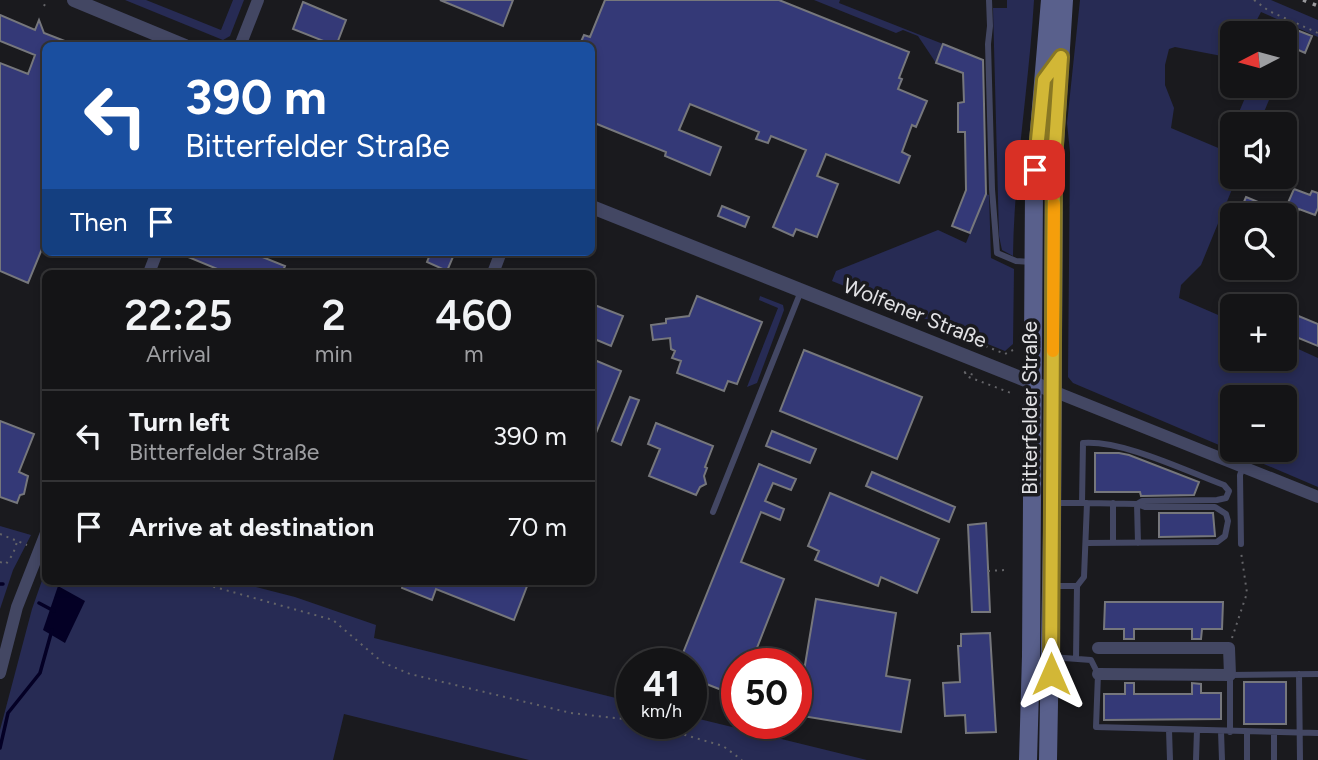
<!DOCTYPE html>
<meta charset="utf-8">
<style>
body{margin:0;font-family:Figtree,sans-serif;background:#212123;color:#f1f3f6;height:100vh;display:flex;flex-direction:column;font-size:26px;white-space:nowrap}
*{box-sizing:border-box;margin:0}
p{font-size:23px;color:#9d9ea1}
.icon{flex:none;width:38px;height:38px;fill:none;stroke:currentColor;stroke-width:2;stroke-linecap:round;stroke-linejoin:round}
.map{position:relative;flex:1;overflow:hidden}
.details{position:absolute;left:42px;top:270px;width:553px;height:315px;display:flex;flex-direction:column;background:#141416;border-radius:10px;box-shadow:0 4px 10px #0003,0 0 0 2px #333335}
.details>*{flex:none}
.guide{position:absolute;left:42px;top:42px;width:553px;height:214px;border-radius:10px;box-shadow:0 4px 10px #0003,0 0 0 2px #333335;background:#1a4fa0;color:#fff;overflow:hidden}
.needle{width:46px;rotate:264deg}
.controls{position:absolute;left:1220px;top:21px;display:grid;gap:14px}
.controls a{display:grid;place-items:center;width:77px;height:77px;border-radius:10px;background:#141416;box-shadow:0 4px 10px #0003,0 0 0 2px #333335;font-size:35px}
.speed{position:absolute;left:616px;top:648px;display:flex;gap:14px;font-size:35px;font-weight:700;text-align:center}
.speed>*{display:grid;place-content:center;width:91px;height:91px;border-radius:50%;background:#141416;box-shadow:0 4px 10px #0003,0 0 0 2px #333335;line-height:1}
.speed small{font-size:18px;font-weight:400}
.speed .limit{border:10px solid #d22;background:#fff;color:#111}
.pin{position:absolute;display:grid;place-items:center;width:60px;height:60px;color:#fff;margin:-30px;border-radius:14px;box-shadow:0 4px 10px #0006}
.me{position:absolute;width:77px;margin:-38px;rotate:0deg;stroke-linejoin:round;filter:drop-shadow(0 0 5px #0008)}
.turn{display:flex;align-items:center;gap:24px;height:147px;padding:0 28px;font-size:32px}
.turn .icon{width:91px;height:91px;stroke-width:2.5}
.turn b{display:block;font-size:49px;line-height:60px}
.then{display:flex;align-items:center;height:66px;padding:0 28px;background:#0003;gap:14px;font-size:26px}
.eta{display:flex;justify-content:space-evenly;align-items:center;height:119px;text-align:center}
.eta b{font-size:42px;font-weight:600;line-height:49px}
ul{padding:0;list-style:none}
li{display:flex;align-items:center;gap:21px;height:91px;padding:0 28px;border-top:2px solid #333335}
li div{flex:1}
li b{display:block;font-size:26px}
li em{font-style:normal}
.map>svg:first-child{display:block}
.green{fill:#272b54;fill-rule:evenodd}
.water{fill:#040025}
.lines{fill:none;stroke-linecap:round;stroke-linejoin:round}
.stream{stroke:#040025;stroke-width:3.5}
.building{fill:#343977;stroke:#76777c;stroke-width:2}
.path{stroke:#646468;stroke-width:2;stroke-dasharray:2 5;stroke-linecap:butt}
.service{stroke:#434763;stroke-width:6}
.minor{stroke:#434763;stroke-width:12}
.tertiary{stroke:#434763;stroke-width:14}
.secondary{stroke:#59608c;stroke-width:18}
.rail{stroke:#98989c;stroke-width:3.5;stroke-dasharray:3.5 7;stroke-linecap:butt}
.route-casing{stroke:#887723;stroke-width:18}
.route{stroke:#d2b736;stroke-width:12}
.slow{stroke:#f59e0b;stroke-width:12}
.labels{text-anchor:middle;stroke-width:7;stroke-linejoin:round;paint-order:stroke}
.street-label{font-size:21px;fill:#e2e2e5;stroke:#1a1a1e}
</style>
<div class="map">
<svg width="1318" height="760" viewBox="0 0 1318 760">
<rect width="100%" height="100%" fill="#1a1a1e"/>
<!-- green -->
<path class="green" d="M125,0H146L221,30L233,0H244L230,36L223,40Z
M814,0H840L839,3L943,44L936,63L918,36L903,30L896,33Z
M1007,0H1034C1029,86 1014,171 1013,256L1002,250L999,236L993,8H1007Z
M1080,0H1271L1318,20V37L1261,12L1250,33H1232V58L1175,47L1169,49L1165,65V85L1174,108L1171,128L1223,150L1232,129V177H1237L1201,265L1181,285L1179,298L1232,321V359H1284L1285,343L1318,358V487L1073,383L1068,377L1070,152L1067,123ZM1232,397H1284V450H1232Z
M1250,86L1267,90L1269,100L1259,124H1234Z
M986,194L989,195L991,258L1014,269L1013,344L1005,351L832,281L836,271L938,230L966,243Z
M760,296L783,305L784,310L757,383L747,387L778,308L759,300Z
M0,526L31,535L13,570L0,609Z
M45,572L46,581H232L295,597L376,625L374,638L632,702V723H691V717L867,760H529L344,714L333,760H0V730L32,609Z"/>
<!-- water -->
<path class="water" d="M58,586L85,601L65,643L43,630Z"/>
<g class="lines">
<!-- stream -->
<path class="stream" d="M0,584H3
M39,603L54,611
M0,748L8,713L40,673L52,630"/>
</g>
<!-- building -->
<path class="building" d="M440,0H513L503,26Z
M605,0H779L909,52L899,78L902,79L898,89L927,101L916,127L912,125L902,152L910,156L899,183L826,154L817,176L838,184L817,237L796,229L793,236L773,227L806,150L771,136L768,143L756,139L759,132L690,104L679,130L721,147L710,175L665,156L666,152L592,122V46H579L584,35L590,37Z
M303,2L346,20L336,46L293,29Z
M0,15L35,30L39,20L44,33L75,45L46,46V239L28,283L0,271V63L28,74L35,55L0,41Z
M1294,29L1312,36L1305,53L1287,45Z
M943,44L983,60L986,194L970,233L952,226L966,190L965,132H958V103L964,102L963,73L936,63Z
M1294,189L1310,195L1312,191L1318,193V208L1315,215L1299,209L1285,244L1284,212Z
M1246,197L1263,204L1258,215H1245L1247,211L1241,209Z
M722,206L749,217L745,227L718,216Z
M176,252H250L285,266L282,273H227Z
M431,252H455L447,271L427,262Z
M697,296L762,322L737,384L728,381L724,391L677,373L681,361L672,358L675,351L671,349L670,338L653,340L651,325L666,323V319L689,316Z
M592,304L623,316L611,346L592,338Z
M1284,310L1318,324V346L1284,332Z
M804,350L922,397L897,459L780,411Z
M592,359L621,371L592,443Z
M630,397L639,400L621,445L612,441Z
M0,421L34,434L19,472L28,476L24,494L20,495L17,503L0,497Z
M656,423L713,446L705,467L707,468L704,476L706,484L700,487L696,495L649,476L660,449L648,444Z
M772,431L816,449L810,463L766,446Z
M1095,453H1119L1129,455L1199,482L1194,495L1141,496L1140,492H1095Z
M759,464L796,479L791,490L773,483L765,501L784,509L780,520L761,512L741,562L784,579L751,663H737V696L691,678V663H679Z
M872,472L955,507L949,522L866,486Z
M830,493L939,539L917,593L881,577L878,586L815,560L819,551L808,546Z
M1159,513H1213L1215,536L1159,537Z
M986,523L990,612H972L968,525Z
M404,581H529L514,620L436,589L432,600L402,588Z
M816,599L896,613L886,676L910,680L901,732L796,715V676L803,677Z
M1105,602H1223L1222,629H1202L1201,639H1192V629H1134V639H1124V629H1104Z
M990,633L996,732L966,733L965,715L945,716L943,683L960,682L958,646H961V634Z
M1244,682H1286V724H1244Z
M1125,683H1134V694H1192V683L1201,684V693H1221V719L1104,720V694H1125Z"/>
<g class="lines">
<!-- path -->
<path class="path" d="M1254,0L1269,11L1318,33
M44,6L47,0
M960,339L963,337L1005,354L1013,350
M964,372L977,376
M965,372L966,376L1011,393
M0,534L27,545
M0,562L6,564L13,554L17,542
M988,571L1006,570
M193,581L333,620L382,662L410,674L571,713L632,720
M1232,638L1247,593L1241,552
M644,723L723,746L742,760"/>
<!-- service -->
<path class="service" d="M989,0L990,26L988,44L992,189L997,253L1016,261L1031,262
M1082,503L1083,443C1123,440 1186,471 1224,485L1229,491L1226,498L1217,500L1142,501L1137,504
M1113,503V543
M1137,504L1138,543
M713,512L801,291
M1086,543L1217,542L1225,536L1228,521L1226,514L1215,507H1145L1137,504L1087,503
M1241,544L1240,475L1243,467
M1052,586H1077L1084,577L1087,503H1054
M1051,657L1091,660L1098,674L1096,727L1318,733
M1076,659L1077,586
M1299,674L1300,760
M1169,730L1170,760
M1221,731L1222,760
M1230,732V675L1318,674
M1247,732V760
M1196,760L1197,730
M1274,760V733"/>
<!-- minor -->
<path class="minor" d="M240,46L258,0
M149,273L157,252
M493,273L501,252
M1053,391L1318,497
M1098,648H1229L1230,675L1098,674
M0,673L17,607L46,533"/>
<!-- tertiary -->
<path class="tertiary" d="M74,0L185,46
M592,207L1053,391"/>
<!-- secondary -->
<path class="secondary" d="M1028,760L1031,656L1034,190L1050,0
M1048,760L1052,532L1054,160L1064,0"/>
<!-- rail -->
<path class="rail" d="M1303,0L1318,6"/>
</g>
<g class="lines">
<defs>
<path id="route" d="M1035,170L1044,80L1061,57L1054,160L1051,674"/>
</defs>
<!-- route casing -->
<use href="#route" class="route-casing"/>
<!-- route -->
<use href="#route" class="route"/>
<!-- slow -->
<path class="slow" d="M1053,351L1054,204"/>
</g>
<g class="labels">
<!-- street labels -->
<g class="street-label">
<text transform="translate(915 313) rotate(22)" y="7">Wolfener Straße</text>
<text transform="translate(1030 408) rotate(-90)" y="7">Bitterfelder Straße</text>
</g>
</g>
</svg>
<div class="controls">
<a><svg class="needle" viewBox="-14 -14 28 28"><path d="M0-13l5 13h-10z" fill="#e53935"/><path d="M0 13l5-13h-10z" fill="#9d9ea1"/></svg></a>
<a><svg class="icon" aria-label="sound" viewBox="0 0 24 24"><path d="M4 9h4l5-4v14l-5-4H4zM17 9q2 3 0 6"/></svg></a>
<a><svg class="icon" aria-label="search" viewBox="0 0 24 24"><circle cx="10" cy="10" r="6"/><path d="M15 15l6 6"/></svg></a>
<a>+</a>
<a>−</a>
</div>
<div class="speed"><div>41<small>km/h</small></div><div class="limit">50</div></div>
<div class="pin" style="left:1035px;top:170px;background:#d93025"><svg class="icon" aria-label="arrive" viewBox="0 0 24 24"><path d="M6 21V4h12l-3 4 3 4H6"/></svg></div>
<svg class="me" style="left:1051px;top:674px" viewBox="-20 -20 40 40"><path d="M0-17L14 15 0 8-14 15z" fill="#d2b736" stroke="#fff" stroke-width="4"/></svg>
<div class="guide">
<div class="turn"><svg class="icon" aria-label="left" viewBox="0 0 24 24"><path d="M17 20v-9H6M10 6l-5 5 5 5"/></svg><div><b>390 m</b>Bitterfelder Straße</div></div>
<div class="then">Then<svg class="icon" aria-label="arrive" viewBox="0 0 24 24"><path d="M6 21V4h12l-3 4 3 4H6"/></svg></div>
</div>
<section class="details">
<div class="eta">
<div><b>22:25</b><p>Arrival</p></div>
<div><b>2</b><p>min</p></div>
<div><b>460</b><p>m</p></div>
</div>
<ul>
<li><svg class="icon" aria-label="left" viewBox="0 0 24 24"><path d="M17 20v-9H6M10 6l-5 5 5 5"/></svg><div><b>Turn left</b><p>Bitterfelder Straße</p></div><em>390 m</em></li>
<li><svg class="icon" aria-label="arrive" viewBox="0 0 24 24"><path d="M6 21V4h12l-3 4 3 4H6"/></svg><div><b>Arrive at destination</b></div><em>70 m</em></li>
</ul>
</section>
</div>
